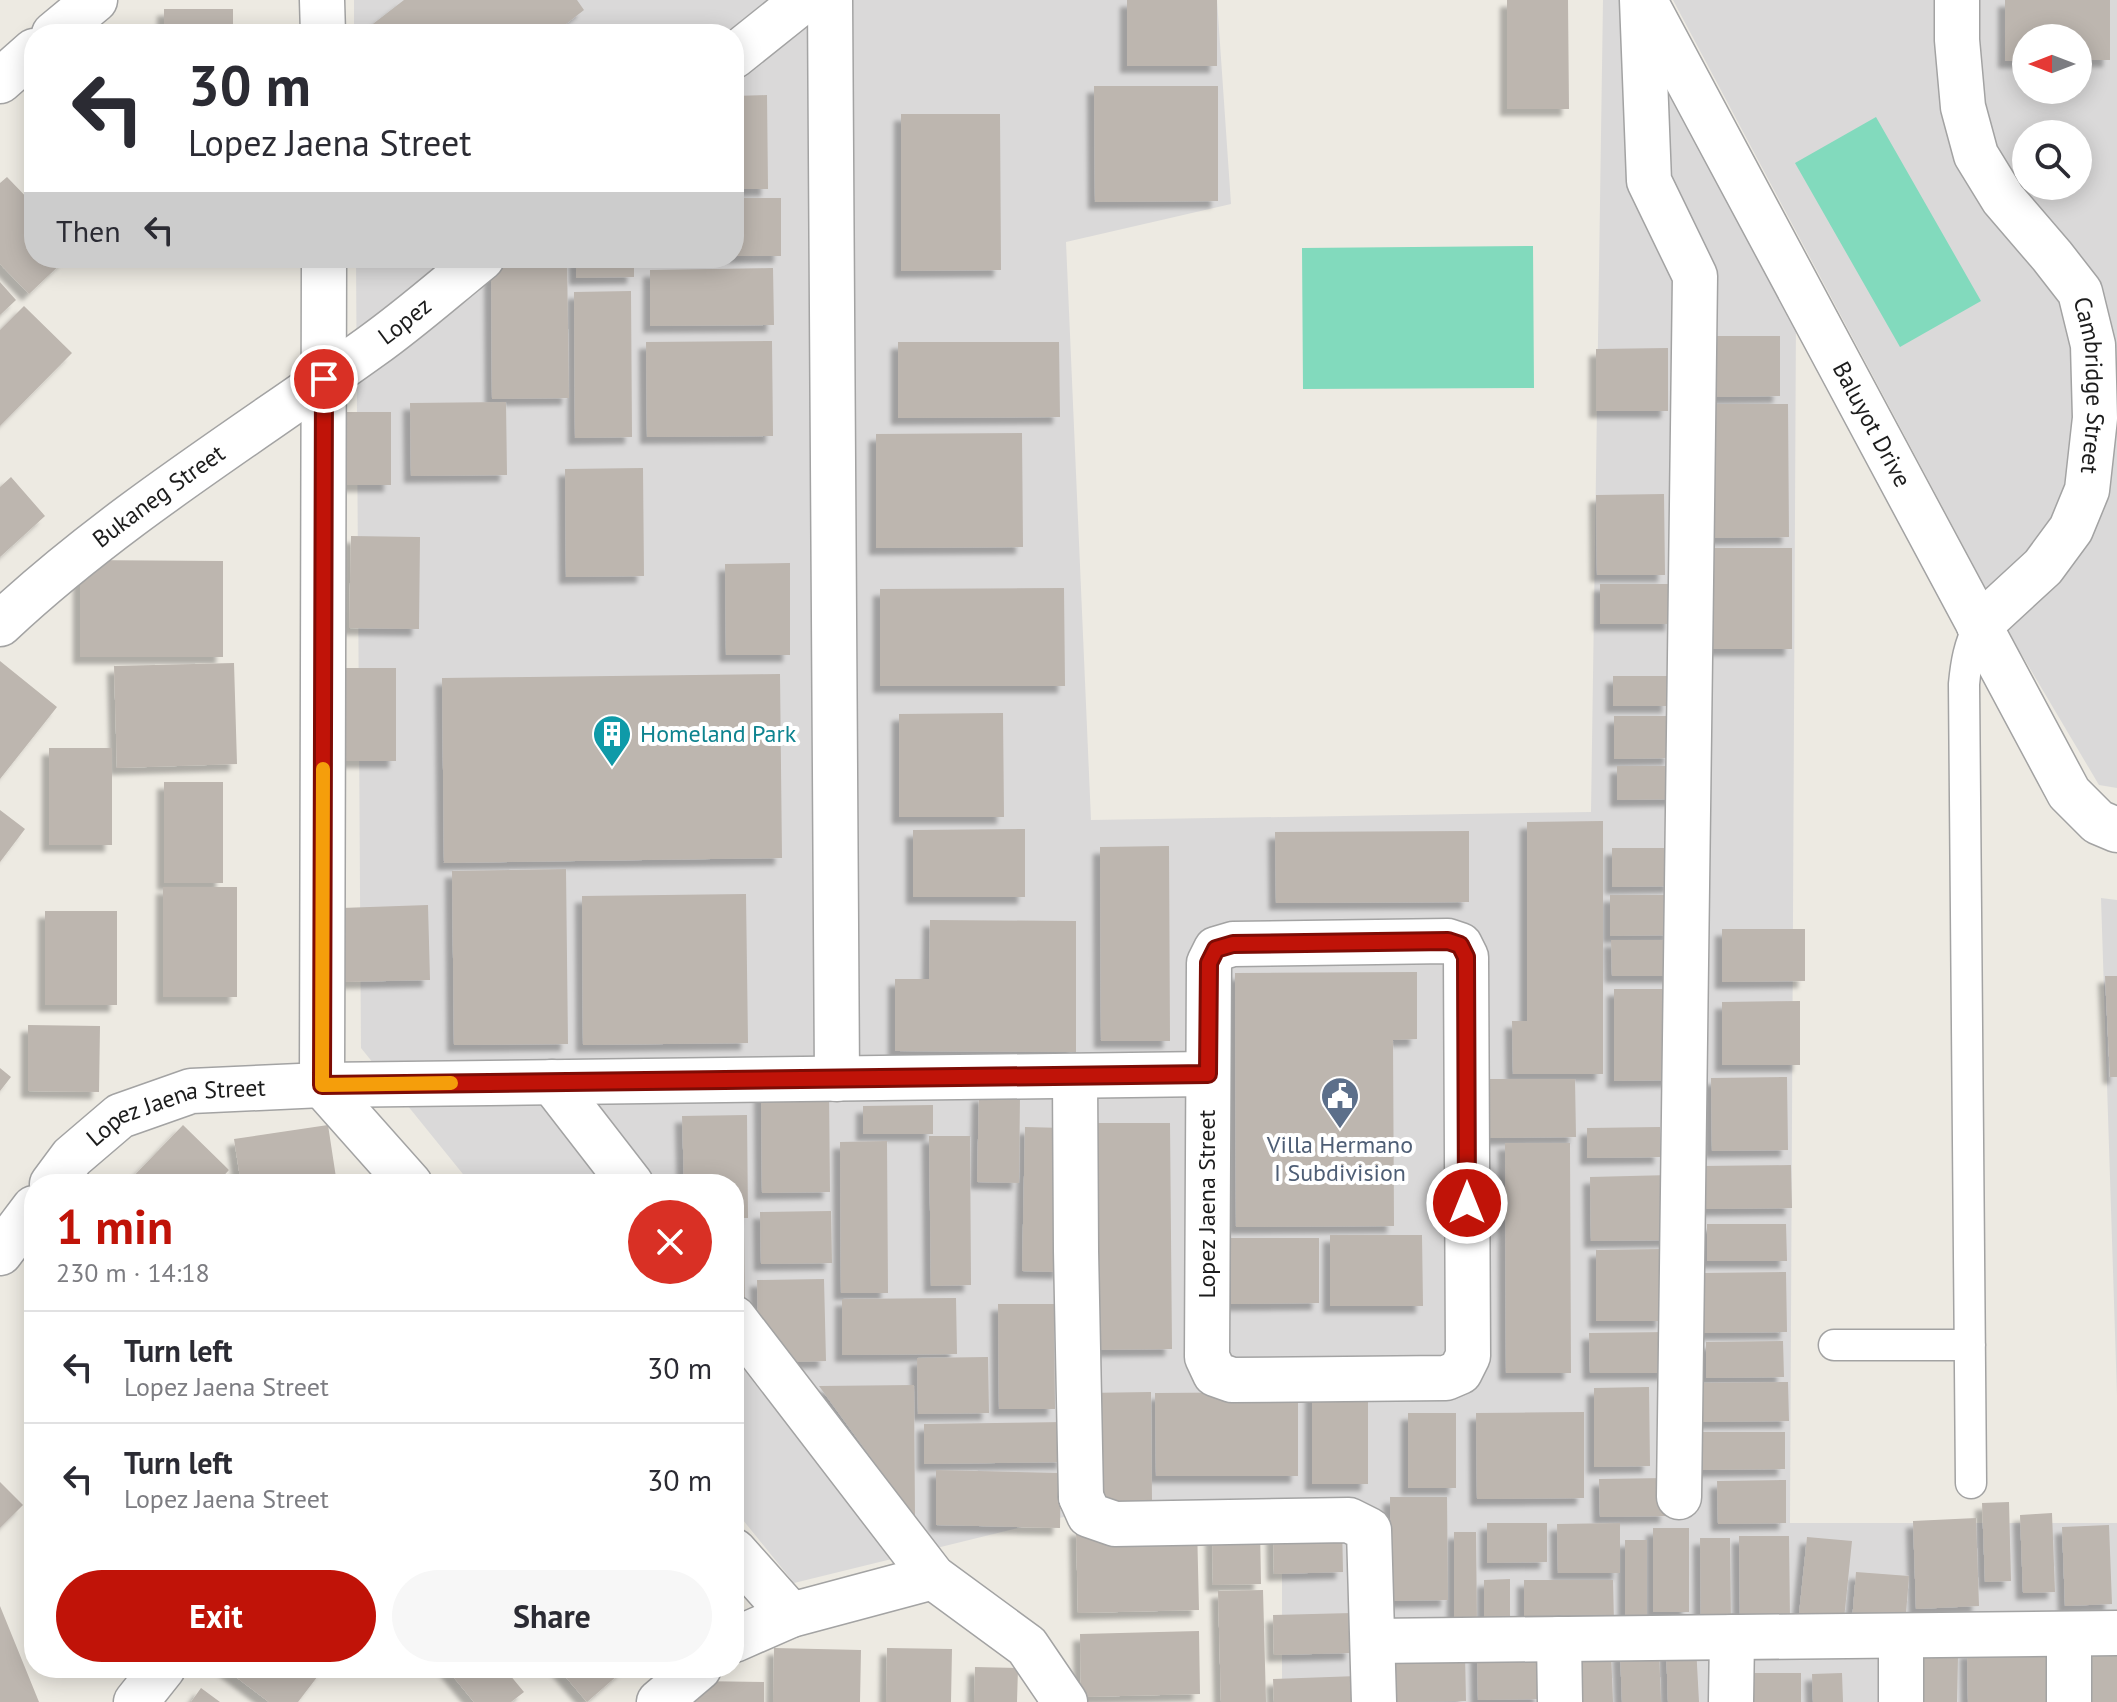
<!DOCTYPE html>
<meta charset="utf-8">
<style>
body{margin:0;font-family:"PT Sans",sans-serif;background:#f7f7f7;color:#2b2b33;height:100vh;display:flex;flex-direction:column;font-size:30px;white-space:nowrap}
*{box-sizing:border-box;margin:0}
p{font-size:26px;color:#7c7c81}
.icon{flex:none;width:44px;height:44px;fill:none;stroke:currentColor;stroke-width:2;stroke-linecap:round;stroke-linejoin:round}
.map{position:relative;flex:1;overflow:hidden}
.panel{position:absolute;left:24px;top:1174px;width:720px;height:504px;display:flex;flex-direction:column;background:#fff;border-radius:32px;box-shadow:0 4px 20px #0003}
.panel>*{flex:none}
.top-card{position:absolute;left:24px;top:24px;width:720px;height:244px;border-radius:32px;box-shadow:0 4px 20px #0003;background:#fff;color:#2b2b33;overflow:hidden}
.needle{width:52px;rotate:270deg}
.tools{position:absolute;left:2012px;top:24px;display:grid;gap:16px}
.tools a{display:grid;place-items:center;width:80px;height:80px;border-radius:50%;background:#fff;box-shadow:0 4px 20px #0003;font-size:40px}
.pin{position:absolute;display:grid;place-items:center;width:68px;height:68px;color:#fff;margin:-34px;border:4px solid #fff;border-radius:50%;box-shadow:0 2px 8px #0007}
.me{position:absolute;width:88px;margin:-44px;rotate:0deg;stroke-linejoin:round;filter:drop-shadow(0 0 6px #0008)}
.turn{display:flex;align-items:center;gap:28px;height:168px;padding:0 32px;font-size:36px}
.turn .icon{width:104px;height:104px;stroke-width:2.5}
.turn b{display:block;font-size:56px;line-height:68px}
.then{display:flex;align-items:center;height:76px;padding:0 32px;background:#0003;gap:16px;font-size:30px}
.round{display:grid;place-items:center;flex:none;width:84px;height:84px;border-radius:42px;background:#f7f7f7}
.headline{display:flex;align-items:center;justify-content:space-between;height:136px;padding:0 32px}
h1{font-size:48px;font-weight:700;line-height:60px;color:#c01308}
.action{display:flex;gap:16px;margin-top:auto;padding:16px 32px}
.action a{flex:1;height:92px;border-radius:48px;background:#c01308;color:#fff;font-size:32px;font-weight:700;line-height:92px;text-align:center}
.action a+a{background:#f7f7f7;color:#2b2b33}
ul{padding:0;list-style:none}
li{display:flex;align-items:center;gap:24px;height:112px;padding:0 32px;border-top:2px solid #e1e1e2}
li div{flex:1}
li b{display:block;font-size:30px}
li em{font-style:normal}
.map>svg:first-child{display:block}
.residential{fill:#dad9d9;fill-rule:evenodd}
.pitch{fill:#82dabd}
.building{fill:#bdb6af;filter:url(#shadow)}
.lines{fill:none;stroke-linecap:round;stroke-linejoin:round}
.service-casing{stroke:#a3a3a3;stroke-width:33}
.pedestrian-casing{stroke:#a3a3a3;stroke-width:47}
.minor-casing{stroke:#a3a3a3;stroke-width:47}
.service{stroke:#fff;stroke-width:30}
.pedestrian{stroke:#fff;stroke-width:44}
.minor{stroke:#fff;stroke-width:44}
.route-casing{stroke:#7d0c05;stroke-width:20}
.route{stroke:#c01308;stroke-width:14}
.slow{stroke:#f59e0b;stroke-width:14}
.labels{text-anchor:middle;stroke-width:8;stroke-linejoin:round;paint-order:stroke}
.street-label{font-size:24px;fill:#1c1c1c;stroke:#fff}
.culture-label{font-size:24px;fill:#0d838f;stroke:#fff;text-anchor:start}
.service-label{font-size:24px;fill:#4e5e75;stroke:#fff}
</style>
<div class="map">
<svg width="2117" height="1702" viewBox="0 0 2117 1702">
<defs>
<filter id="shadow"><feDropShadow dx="-7" dy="7" stdDeviation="2" flood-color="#0004"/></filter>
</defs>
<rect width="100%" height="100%" fill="#edeae2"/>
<!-- residential -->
<path class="residential" d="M354,0H1217L1231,204L1066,242L1091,820L1591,812L1603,0H1625L1796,313L1790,1523H2117V1702H1282V1513L1096,1509L794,1583L734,1509V1184H471L361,1048L356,258H734V34H354Z
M1673,0H2117V788L2099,785L2016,645ZM2026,38H2078V90H2026ZM2026,134H2078V186H2026Z
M2101,898L2117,900V1395Z"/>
<!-- pitch -->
<path class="pitch" d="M1876,117L1981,301L1900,347L1795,163Z
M1533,246L1534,388L1303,389L1302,248Z"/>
<!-- building -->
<path class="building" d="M404,0H577L584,10L553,34H360Z
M1127,0H1217V66H1127Z
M1507,0H1568L1569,109H1507Z
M2005,0H2110V60H2078V38H2026V61H2005Z
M164,9H233V34H164Z
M1094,86H1218V201L1095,202Z
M767,95L768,189H734V96Z
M901,114H1000L1001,270L901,271Z
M7,177L34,205V258H67L29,294L0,264V183Z
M734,198H781V256H734Z
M491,258H567L569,398L492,399Z
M576,258H634V277L576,278Z
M773,268L774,325L650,326V270Z
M0,282L16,300L0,315Z
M631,291L632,437L575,438L574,292Z
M24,306L72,353L0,426V330Z
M1715,336H1780V396L1716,397Z
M772,341L773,436L647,437L646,342Z
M898,342H1059L1060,417L898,418Z
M1668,348V411H1596V349Z
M506,402L507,475L411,476L410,403Z
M1710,404H1788L1789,537L1711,538Z
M326,412H391V485H326Z
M1022,433L1023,547L876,548V434Z
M643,468L644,576L566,577L565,469Z
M11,477L45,516L0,557V487Z
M1664,494L1665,575H1597L1596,495Z
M351,536L420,537L419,629L349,628Z
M1712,548H1792V649H1713Z
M80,560L223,561V657H80Z
M790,563V655H726L725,564Z
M1600,584H1672V624H1600Z
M1064,588L1065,686H880V589Z
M0,661L57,707L0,779Z
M234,663L237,764L117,768L114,666Z
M338,668H396V761H338Z
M780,674L782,858L444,863L442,678Z
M1613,676H1669V706H1613Z
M1003,713L1004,817H899V714Z
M1614,716H1671V758L1614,759Z
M49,748H112V845H49Z
M1617,766H1677V799L1617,800Z
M164,782H223V883H164Z
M0,810L25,829L0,862Z
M1603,821V1074H1513L1512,1021H1527V822Z
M1025,829V897H913V830Z
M1469,831V902L1276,903L1275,832Z
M1169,846L1170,1041H1101L1100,847Z
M1612,848H1672V886L1612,887Z
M566,869L568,1044L454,1045L452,871Z
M163,887H237V997H163Z
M746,894L748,1043L583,1045L582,896Z
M1610,895H1672V935L1610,936Z
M428,905L430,980L343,982L341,908Z
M45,911H117V1005H45Z
M930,920L1076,921V1052L895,1051V979H929Z
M1722,929H1805V981L1722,982Z
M1611,940H1672L1673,976H1612Z
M1417,972V1039L1393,1040L1394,1226L1236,1227L1235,973Z
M2105,976H2117V1077H2110Z
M1614,989H1676V1080L1614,1081Z
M1800,1001V1065H1722V1002Z
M28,1025L100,1026L99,1092L28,1091Z
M0,1068L11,1077L0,1091Z
M1787,1077L1788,1150L1712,1151L1711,1078Z
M1485,1079H1575L1576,1137L1485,1138Z
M829,1091L830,1192L762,1193L761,1092Z
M979,1095H1020L1019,1183L977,1182Z
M933,1105V1134H863V1106Z
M747,1115L748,1218H734V1184H684L682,1116Z
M1084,1123H1170L1172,1349L1084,1350Z
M183,1125L229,1170L216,1184H126Z
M328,1125L337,1184H241L234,1139Z
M1025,1127L1064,1128L1061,1272L1022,1271Z
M1660,1127L1661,1157L1587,1158V1128Z
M929,1136H970L971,1285L931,1286Z
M887,1141L888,1293H841L840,1142Z
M1505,1143H1570L1571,1373H1506Z
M1791,1165L1792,1208L1703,1209L1702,1166Z
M1671,1175L1672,1240L1591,1241L1590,1177Z
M831,1211L832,1263L761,1264L760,1212Z
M1707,1224H1786L1787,1261H1707Z
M744,1228L745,1301L734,1286V1229Z
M1330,1235H1422L1423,1306H1330Z
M1231,1238H1319V1303L1231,1304Z
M1662,1249L1663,1321H1596V1250Z
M1786,1272L1787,1332L1702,1333V1273Z
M824,1279L826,1361L794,1362L758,1321L757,1280Z
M956,1298L957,1354L842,1355V1299Z
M998,1304H1054L1055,1409H999Z
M1667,1332V1373H1590L1589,1333Z
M1783,1341L1784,1377L1706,1378V1342Z
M988,1357L989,1413L918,1414L917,1358Z
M1788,1382L1789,1421L1701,1422L1700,1383Z
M914,1385L915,1518L819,1386Z
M1649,1387L1650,1466L1594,1467V1388Z
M1312,1389H1368V1484H1312Z
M1151,1392L1152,1501H1085L1084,1393Z
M1298,1392V1476H1156L1155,1393Z
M1584,1412V1498L1477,1499L1476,1413Z
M1408,1413H1456V1488H1408Z
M1064,1422V1462L924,1464V1424Z
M1702,1432H1785V1469L1702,1470Z
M936,1470L1061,1473L1060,1528L936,1525Z
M1666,1478L1667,1516L1600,1517L1599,1479Z
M1786,1480V1523L1718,1524L1717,1481Z
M0,1482L23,1505L0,1528Z
M1390,1497H1447L1448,1600L1391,1601Z
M2009,1502L2011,1581L1985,1582L1982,1503Z
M2052,1513L2055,1592L2023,1593L2020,1515Z
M1976,1518L1979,1606L1916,1609L1913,1521Z
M1487,1523H1547V1562L1487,1563Z
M1620,1523V1573H1558L1557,1524Z
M1342,1524L1343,1572L1274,1574L1273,1526Z
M1197,1525L1199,1610L1078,1613L1076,1529Z
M2109,1525L2112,1604L2065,1606L2062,1527Z
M1260,1527L1261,1584L1213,1585L1212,1528Z
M1653,1528H1689V1612H1653Z
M1454,1532H1476L1477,1629H1454Z
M1739,1536H1789L1790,1619H1740Z
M1807,1537L1852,1541L1843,1629L1798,1624Z
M1700,1538H1730L1731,1629H1701Z
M1625,1540H1647V1626H1625Z
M1856,1572L1909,1576L1905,1626L1852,1621Z
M1510,1579V1620H1484V1580Z
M1524,1580H1613L1614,1622H1524Z
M1263,1590L1266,1702H1221L1218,1591Z
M0,1606L39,1702H0Z
M1352,1613V1653L1274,1655L1273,1615Z
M1199,1631L1200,1694L1081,1697L1080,1634Z
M1540,1644L1541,1699L1478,1700L1477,1646Z
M1696,1646L1699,1702H1668L1666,1647Z
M774,1648L861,1650L860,1702H773Z
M887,1648L952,1649L951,1702H886Z
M2056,1649L2057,1702H1968L1967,1651Z
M1659,1651L1661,1702H1622L1620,1652Z
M1465,1652L1466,1701L1390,1702L1389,1654Z
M1611,1653L1613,1702H1571L1569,1654Z
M2117,1653V1702H2077L2076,1654Z
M1914,1656L1958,1657L1957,1702H1913Z
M975,1667L1018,1668L1017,1702H974Z
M224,1668H324L298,1702H269Z
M446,1668H504L524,1692L511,1702H474Z
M558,1668H626L587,1702Z
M1748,1673H1801V1702H1748Z
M1842,1673L1843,1702H1813L1812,1674Z
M1358,1676L1359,1702H1274L1273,1679Z
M696,1681L764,1682V1702H696Z
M201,1688L220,1702H191Z"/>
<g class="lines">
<defs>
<path id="service" d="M1834,1345H1970
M1971,1483L1964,684C1966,663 1969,645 1979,626"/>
<path id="pedestrian" d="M1075,1076L1076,1251L1081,1497"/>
<g id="minor">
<path d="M322,0L323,34"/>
<path d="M830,0L837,1079"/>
<path d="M1642,0L1649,181L1695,276L1679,1497"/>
<path id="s1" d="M1957,0V40L1963,107L1976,155L2003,199L2052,256L2080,292L2093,345L2095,418L2087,490L2071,529L2043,567L1979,626"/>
<path id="s2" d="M1646,3L2069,793L2098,822L2117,830"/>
<path d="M54,34L95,0"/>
<path d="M734,56L804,0"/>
<path d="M0,81L34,51"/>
<path d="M324,258L322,1085L410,1184"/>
<path id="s3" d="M0,624C113,518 247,436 372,346C410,319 446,287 482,258"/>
<path d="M1448,941L1460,945L1466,957L1468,1356L1460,1372L1446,1378L1232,1380L1215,1374L1207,1357L1209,963L1216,949L1233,944Z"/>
<path d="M552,1082L631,1184"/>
<path id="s4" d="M52,1184L72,1157L120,1116L191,1091L322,1085L1208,1074"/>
<path d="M0,1253L34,1208"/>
<path d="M734,1318L933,1577L1027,1646L1065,1702"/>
<path d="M1081,1497L1089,1515L1115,1524L1349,1520L1369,1530L1374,1702"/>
<path d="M734,1551L791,1615"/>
<path d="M2069,1634V1702"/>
<path d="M1901,1636V1702"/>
<path d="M1559,1639L1560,1702"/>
<path d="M734,1640L791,1615L933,1577"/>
<path d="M1373,1641L2117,1633"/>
<path d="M136,1702L163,1668"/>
<path d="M659,1702L699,1668"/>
<path d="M1731,1702L1732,1637"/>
</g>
</defs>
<!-- service casing -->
<use href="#service" class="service-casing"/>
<!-- pedestrian casing -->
<use href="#pedestrian" class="pedestrian-casing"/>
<!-- minor casing -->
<use href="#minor" class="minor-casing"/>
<!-- service -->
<use href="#service" class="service"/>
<!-- pedestrian -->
<use href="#pedestrian" class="pedestrian"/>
<!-- minor -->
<use href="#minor" class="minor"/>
</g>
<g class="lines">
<defs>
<path id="route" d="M324,379L322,1085L1208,1074L1209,963L1216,949L1233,944L1448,941L1460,945L1466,957L1467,1203"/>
</defs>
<!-- route casing -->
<use href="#route" class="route-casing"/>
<!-- route -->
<use href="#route" class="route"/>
<!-- slow -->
<path class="slow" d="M323,769L322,1085L451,1083"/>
</g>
<!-- icons -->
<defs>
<symbol id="building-pin" viewBox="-11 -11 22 30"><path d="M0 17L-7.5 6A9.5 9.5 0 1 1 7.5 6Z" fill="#0f9aa8" stroke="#fff"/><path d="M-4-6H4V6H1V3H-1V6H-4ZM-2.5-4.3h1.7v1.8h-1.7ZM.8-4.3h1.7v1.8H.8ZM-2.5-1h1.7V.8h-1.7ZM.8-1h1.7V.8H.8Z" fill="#fff"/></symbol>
<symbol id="civic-pin" viewBox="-11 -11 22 30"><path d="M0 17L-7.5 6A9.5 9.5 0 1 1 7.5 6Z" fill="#5c6f8a" stroke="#fff"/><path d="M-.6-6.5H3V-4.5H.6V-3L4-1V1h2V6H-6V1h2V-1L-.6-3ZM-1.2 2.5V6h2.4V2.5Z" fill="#fff"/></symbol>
</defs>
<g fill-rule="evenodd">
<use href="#building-pin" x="590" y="712" width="44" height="60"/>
<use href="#civic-pin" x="1318" y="1074" width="44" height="60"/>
</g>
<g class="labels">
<!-- street labels -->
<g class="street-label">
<text dy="8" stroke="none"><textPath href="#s3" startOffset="506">Lopez</textPath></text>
<text dy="8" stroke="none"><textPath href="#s1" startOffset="424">Cambridge Street</textPath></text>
<text dy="8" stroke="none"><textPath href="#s2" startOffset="478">Baluyot Drive</textPath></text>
<text dy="8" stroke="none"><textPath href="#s3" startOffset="204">Bukaneg Street</textPath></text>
<text dy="8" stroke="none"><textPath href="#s4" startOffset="152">Lopez Jaena Street</textPath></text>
<text transform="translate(1207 1204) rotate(-90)" y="8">Lopez Jaena Street</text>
</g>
<!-- culture labels -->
<g class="culture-label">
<text x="640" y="742">Homeland Park</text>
</g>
<!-- service labels -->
<g class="service-label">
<text x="1340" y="1153">Villa Hermano<tspan x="1340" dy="28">I Subdivision</tspan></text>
</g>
</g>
</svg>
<div class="tools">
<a><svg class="needle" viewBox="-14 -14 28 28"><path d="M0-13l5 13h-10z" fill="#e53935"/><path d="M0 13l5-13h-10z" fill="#7c7c81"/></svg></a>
<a><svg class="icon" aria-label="search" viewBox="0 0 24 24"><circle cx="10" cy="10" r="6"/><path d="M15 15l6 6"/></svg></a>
</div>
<div class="pin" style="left:324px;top:379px;background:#d93025"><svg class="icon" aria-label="arrive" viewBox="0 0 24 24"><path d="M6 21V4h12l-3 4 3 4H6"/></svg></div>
<svg class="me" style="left:1467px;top:1203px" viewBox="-20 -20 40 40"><circle r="17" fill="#c01308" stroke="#fff" stroke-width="3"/><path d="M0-11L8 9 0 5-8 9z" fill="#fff"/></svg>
<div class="top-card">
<div class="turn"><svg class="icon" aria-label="left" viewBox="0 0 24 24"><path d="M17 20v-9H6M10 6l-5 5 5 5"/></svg><div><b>30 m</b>Lopez Jaena Street</div></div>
<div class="then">Then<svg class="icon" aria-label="left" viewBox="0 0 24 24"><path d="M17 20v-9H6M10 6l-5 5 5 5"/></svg></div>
</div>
<section class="panel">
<div class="headline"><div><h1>1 min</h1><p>230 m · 14:18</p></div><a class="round" style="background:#d93025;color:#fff"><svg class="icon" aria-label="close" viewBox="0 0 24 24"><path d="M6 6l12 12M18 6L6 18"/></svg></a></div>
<ul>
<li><svg class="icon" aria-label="left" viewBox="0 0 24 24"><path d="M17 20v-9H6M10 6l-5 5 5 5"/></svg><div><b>Turn left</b><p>Lopez Jaena Street</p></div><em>30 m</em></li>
<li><svg class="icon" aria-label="left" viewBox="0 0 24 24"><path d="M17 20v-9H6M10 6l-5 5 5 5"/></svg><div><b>Turn left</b><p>Lopez Jaena Street</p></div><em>30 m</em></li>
</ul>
<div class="action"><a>Exit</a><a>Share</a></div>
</section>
</div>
